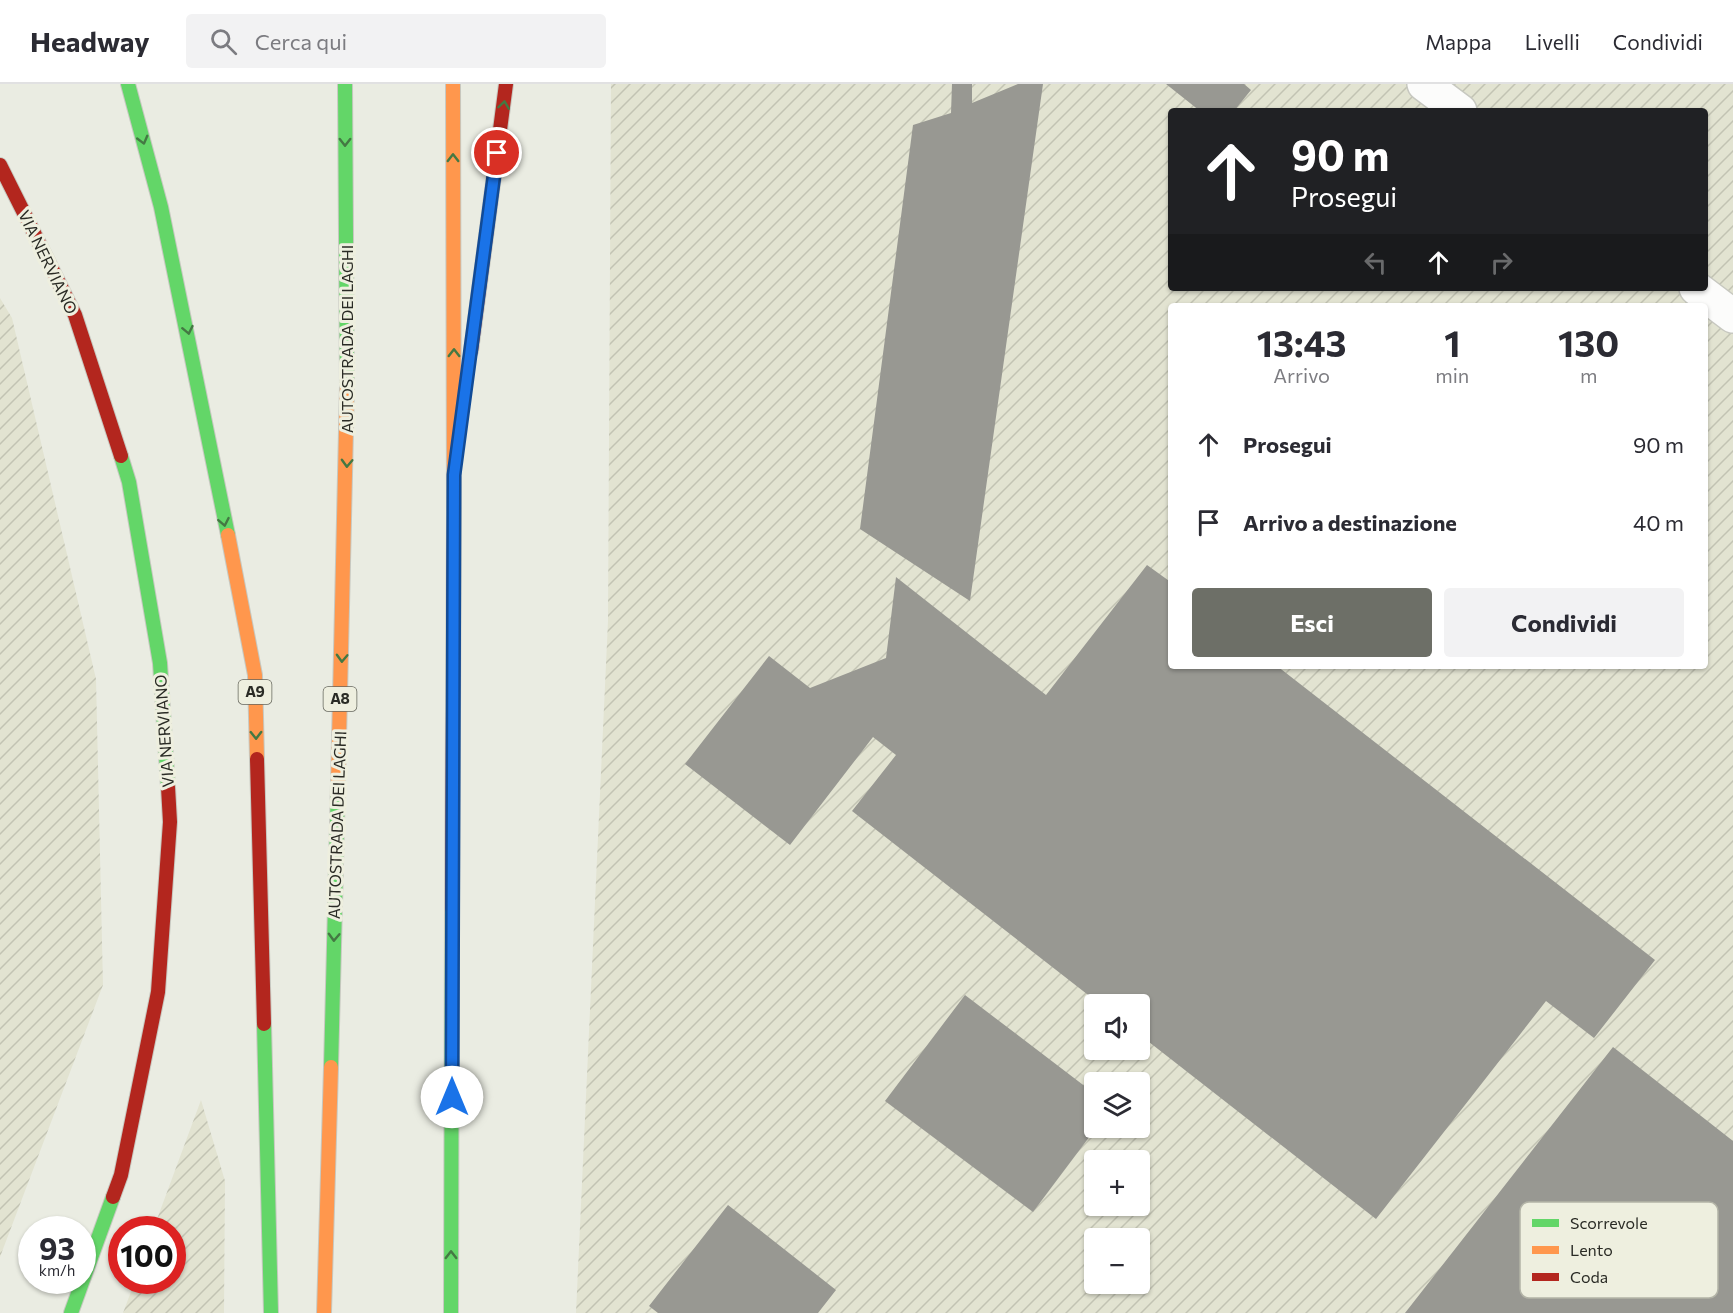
<!DOCTYPE html>
<html lang="it">
<meta charset="utf-8">
<style>
body{margin:0;font-family:Commissioner,sans-serif;background:#f2f2f3;color:#2b2b33;height:100vh;display:flex;flex-direction:column;font-size:22px;white-space:nowrap}
*{box-sizing:border-box;margin:0}
p{font-size:20px;color:#7c7c81}
.icon{flex:none;width:33px;height:33px;fill:none;stroke:currentColor;stroke-width:2;stroke-linecap:round;stroke-linejoin:round}
.map{position:relative;flex:1;overflow:hidden}
.panel{position:absolute;left:1168px;top:219px;width:540px;height:366px;display:flex;flex-direction:column;background:#fff;border-radius:6px;box-shadow:0 2px 4px #0004}
.panel>*{flex:none}
.guide{position:absolute;left:1168px;top:24px;width:540px;height:183px;border-radius:6px;box-shadow:0 2px 4px #0004;background:#202124;color:#fff;overflow:hidden}
.buttons{position:absolute;left:1084px;top:910px;display:grid;gap:12px}
.buttons a{display:grid;place-items:center;width:66px;height:66px;border-radius:6px;background:#fff;box-shadow:0 2px 4px #0004;font-size:30px}
.speed{position:absolute;left:18px;top:1132px;display:flex;gap:12px;font-size:30px;font-weight:700;text-align:center}
.speed>*{display:grid;place-content:center;width:78px;height:78px;border-radius:50%;background:#fff;box-shadow:0 2px 4px #0004;line-height:1}
.speed small{font-size:15px;font-weight:400}
.speed .limit{border:9px solid #d22;background:#fff;color:#111}
.pin{position:absolute;display:grid;place-items:center;width:51px;height:51px;color:#fff;margin:-26px;border:3px solid #fff;border-radius:50%;box-shadow:0 2px 6px #0007}
.me{position:absolute;width:66px;margin:-33px;rotate:0deg;stroke-linejoin:round;filter:drop-shadow(0 0 4px #0008)}
.turn{display:flex;align-items:center;gap:21px;height:126px;padding:0 24px;font-size:27px}
.turn .icon{width:78px;height:78px;stroke-width:2.5}
.turn b{display:block;font-size:42px;line-height:51px}
.lanes{display:flex;align-items:center;height:57px;padding:0 24px;background:#0003;justify-content:center;gap:30px;direction:ltr}
.lanes .off{opacity:.35}
.eta{display:flex;justify-content:space-evenly;align-items:center;height:102px;text-align:center}
.eta b{font-size:36px;font-weight:700;line-height:42px}
.primary-button{display:flex;gap:12px;margin-top:auto;padding:12px 24px}
.primary-button a{flex:1;height:69px;border-radius:6px;background:#6d6f67;color:#fff;font-size:24px;font-weight:700;line-height:69px;text-align:center}
.primary-button a+a{background:#f2f2f3;color:#2b2b33}
ul{padding:0;list-style:none}
li{display:flex;align-items:center;gap:18px;height:78px;padding:0 24px}
li div{flex:1}
li b{display:block;font-size:22px}
li em{font-style:normal}
header{display:flex;align-items:center;gap:36px;box-sizing:border-box;height:84px;padding:0 30px;background:#fff;border-bottom:2px solid #e1e1e2}
header strong{font-size:28px}
nav{display:flex;gap:33px;margin-inline-start:auto;font-size:21px}
.search{width:420px;height:54px;background:#f2f2f3;display:flex;align-items:center;gap:15px;box-sizing:border-box;padding:0 21px;border-radius:6px;color:#7c7c81;font-size:22px}
.map>svg:first-child{display:block}
.industrial{fill:url(#industrial-furrows);fill-rule:evenodd}
.building{fill:#989892}
.lines{fill:none;stroke-linecap:round;stroke-linejoin:round}
.street-casing{stroke:#c7c8c0;stroke-width:36}
.fast-casing{stroke:#c7c8c0;stroke-width:16}
.slow-casing{stroke:#c7c8c0;stroke-width:16}
.jam-casing{stroke:#c7c8c0;stroke-width:16}
.street{stroke:#fcfcfb;stroke-width:33}
.fast{stroke:#63d668;stroke-width:14}
.slow{stroke:#ff974d;stroke-width:14}
.jam{stroke:#b3261e;stroke-width:14}
.oneway{stroke:#447843}
.route-casing{stroke:#114b97;stroke-width:15}
.route{stroke:#1a73e8;stroke-width:10}
.labels{text-anchor:middle;stroke-width:6;stroke-linejoin:round;paint-order:stroke}
.shield{fill:#eeefdf;stroke:#65665d;stroke-width:1.5}
.shield-label{font-size:15px;font-weight:bold;fill:#2a2b25}
.street-label{font-size:16px;fill:#2a2b25;stroke:#eeefdf}
.key{fill:#eeefdf;stroke:#b3b4a7;stroke-width:1.5}
.key-label{font-size:16px;fill:#2a2b25}
</style>
<header>
<strong>Headway</strong>
<div class="search"><svg class="icon" aria-label="search" viewBox="0 0 24 24"><circle cx="10" cy="10" r="6"/><path d="M15 15l6 6"/></svg>Cerca qui</div>
<nav><a>Mappa</a><a>Livelli</a><a>Condividi</a></nav>
</header>
<div class="map">
<svg width="1733" height="1229" viewBox="0 0 1733 1229">
<defs>
<pattern id="industrial-furrows" width="10" height="10" patternUnits="userSpaceOnUse" patternTransform="scale(1.5)"><rect width="10" height="10" fill="#e2e3d1"/><path d="M-1 1l2-2M0 10L10 0M9 11l2-2" fill="none" stroke="#c2c3b3"/></pattern>
</defs>
<rect width="100%" height="100%" fill="#eaece2"/>
<!-- industrial -->
<path class="industrial" d="M611,0H1733V1229H576L608,537ZM1172,27H1706V204H1172ZM1172,222H1706V582H1172ZM1095,921H1140V966H1095ZM1095,999H1140V1044H1095ZM1095,1077H1140V1122H1095ZM1095,1155H1140V1200H1095Z
M0,214L12,234L96,595L103,901L0,1173Z
M201,1016L225,1097L224,1229H123L135,1197H172V1146H153Z"/>
<!-- building -->
<path class="building" d="M952,0H972V19L1018,0H1043L970,517L860,445L913,41L951,29Z
M1166,0H1244L1251,6L1234,27H1200Z
M1147,481L1172,499V582H1277L1655,876L1594,954L1546,917L1376,1135L1140,951V921H1101L852,727L896,671L873,653L790,761L685,680L769,572L810,604L886,574L896,493L1046,611Z
M965,911L1095,1010L1096,1044L1033,1128L885,1017Z
M1613,963L1733,1057V1229H1405Z
M728,1121L836,1206L818,1229H658L649,1222Z"/>
<g class="lines">
<defs>
<path id="street" d="M1424,0L1460,27
M1696,204L1733,232"/>
<path id="fast" d="M128,0L161,123L228,451
M345,0L347,302
M121,372L129,398L160,579L168,703
M264,940L271,1229
M331,983L338,700
M71,1229L113,1113
M451,1229L452,824"/>
<path id="slow" d="M453,0L454,430
M228,451L255,591L257,675
M338,700L347,302
M324,1229L331,983"/>
<path id="jam" d="M0,81L75,231L121,372
M471,267L506,0
M257,675L264,940
M452,824L454,430
M113,1113L121,1091L158,908L170,738L168,703"/>
</defs>
<!-- street casing -->
<use href="#street" class="street-casing"/>
<!-- fast casing -->
<use href="#fast" class="fast-casing"/>
<!-- slow casing -->
<use href="#slow" class="slow-casing"/>
<!-- jam casing -->
<use href="#jam" class="jam-casing"/>
<!-- street -->
<use href="#street" class="street"/>
<!-- fast -->
<use href="#fast" class="fast"/>
<!-- slow -->
<use href="#slow" class="slow"/>
<!-- jam -->
<use href="#jam" class="jam"/>
</g>
<!-- one-way arrows -->
<defs><path id="oneway-chevron" d="M-2-3.5L2.5 0L-2 3.5" fill="none" stroke-width="1.6" stroke-linecap="round" stroke-linejoin="round" transform="scale(1.5)"/></defs>
<g class="oneway">
<use href="#oneway-chevron" transform="translate(504 21) rotate(-82)"/>
<use href="#oneway-chevron" transform="translate(143 56) rotate(75)"/>
<use href="#oneway-chevron" transform="translate(345 58) rotate(90)"/>
<use href="#oneway-chevron" transform="translate(453 74) rotate(-90)"/>
<use href="#oneway-chevron" transform="translate(188 246) rotate(78)"/>
<use href="#oneway-chevron" transform="translate(454 269) rotate(-90)"/>
<use href="#oneway-chevron" transform="translate(347 379) rotate(92)"/>
<use href="#oneway-chevron" transform="translate(224 438) rotate(79)"/>
<use href="#oneway-chevron" transform="translate(342 574) rotate(92)"/>
<use href="#oneway-chevron" transform="translate(256 651) rotate(89)"/>
<use href="#oneway-chevron" transform="translate(334 853) rotate(92)"/>
<use href="#oneway-chevron" transform="translate(451 1171) rotate(-90)"/>
</g>
<g class="lines">
<defs>
<path id="route" d="M452,1013L454,391L497,69"/>
</defs>
<!-- route casing -->
<use href="#route" class="route-casing"/>
<!-- route -->
<use href="#route" class="route"/>
</g>
<g class="labels">
<!-- shield labels -->
<g class="shield">
<rect x="238.5" y="596" width="33" height="24" rx="4.5"/>
<rect x="323.5" y="603" width="33" height="24" rx="4.5"/>
</g>
<g class="shield-label">
<text x="255" y="613">A9</text>
<text x="340" y="620">A8</text>
</g>
<!-- street labels -->
<g class="street-label">
<text transform="translate(48 178) rotate(64)" y="6">VIA NERVIANO</text>
<text transform="translate(347 255) rotate(-90)" y="6">AUTOSTRADA DEI LAGHI</text>
<text transform="translate(164 647) rotate(-94)" y="6">VIA NERVIANO</text>
<text transform="translate(337 741) rotate(-88)" y="6">AUTOSTRADA DEI LAGHI</text>
</g>
</g>
<!-- legend -->
<rect x="1520" y="1118" width="198" height="96" rx="9" class="key"/>
<rect x="1532" y="1135" width="27" height="8" fill="#63d668"/>
<rect x="1532" y="1162" width="27" height="8" fill="#ff974d"/>
<rect x="1532" y="1189" width="27" height="8" fill="#b3261e"/>
<g class="key-label">
<text x="1570" y="1145">Scorrevole</text>
<text x="1570" y="1172">Lento</text>
<text x="1570" y="1199">Coda</text>
</g>
</svg>
<div class="buttons">
<a><svg class="icon" aria-label="sound" viewBox="0 0 24 24"><path d="M4 9h4l5-4v14l-5-4H4zM17 9q2 3 0 6"/></svg></a>
<a><svg class="icon" aria-label="layers" viewBox="0 0 24 24"><path d="M12 4l9 5-9 5-9-5zM3 14l9 5 9-5"/></svg></a>
<a>+</a>
<a>−</a>
</div>
<div class="speed"><div>93<small>km/h</small></div><div class="limit">100</div></div>
<div class="pin" style="left:497px;top:69px;background:#d93025"><svg class="icon" aria-label="arrive" viewBox="0 0 24 24"><path d="M6 21V4h12l-3 4 3 4H6"/></svg></div>
<svg class="me" style="left:452px;top:1013px" viewBox="-20 -20 40 40"><circle r="19" fill="#fff"/><path d="M0-13L10 11 0 6-10 11z" fill="#1a73e8"/></svg>
<div class="guide">
<div class="turn"><svg class="icon" aria-label="ahead" viewBox="0 0 24 24"><path d="M12 20V5M6 11l6-6 6 6"/></svg><div><b>90 m</b>Prosegui</div></div>
<div class="lanes"><svg class="icon off" aria-label="left" viewBox="0 0 24 24"><path d="M17 20v-9H6M10 6l-5 5 5 5"/></svg><svg class="icon" aria-label="ahead" viewBox="0 0 24 24"><path d="M12 20V5M6 11l6-6 6 6"/></svg><svg class="icon off" aria-label="right" viewBox="0 0 24 24"><path d="M7 20v-9h11M14 6l5 5-5 5"/></svg></div>
</div>
<section class="panel">
<div class="eta">
<div><b>13:43</b><p>Arrivo</p></div>
<div><b>1</b><p>min</p></div>
<div><b>130</b><p>m</p></div>
</div>
<ul>
<li><svg class="icon" aria-label="ahead" viewBox="0 0 24 24"><path d="M12 20V5M6 11l6-6 6 6"/></svg><div><b>Prosegui</b></div><em>90 m</em></li>
<li><svg class="icon" aria-label="arrive" viewBox="0 0 24 24"><path d="M6 21V4h12l-3 4 3 4H6"/></svg><div><b>Arrivo a destinazione</b></div><em>40 m</em></li>
</ul>
<div class="primary-button"><a>Esci</a><a>Condividi</a></div>
</section>
</div>
